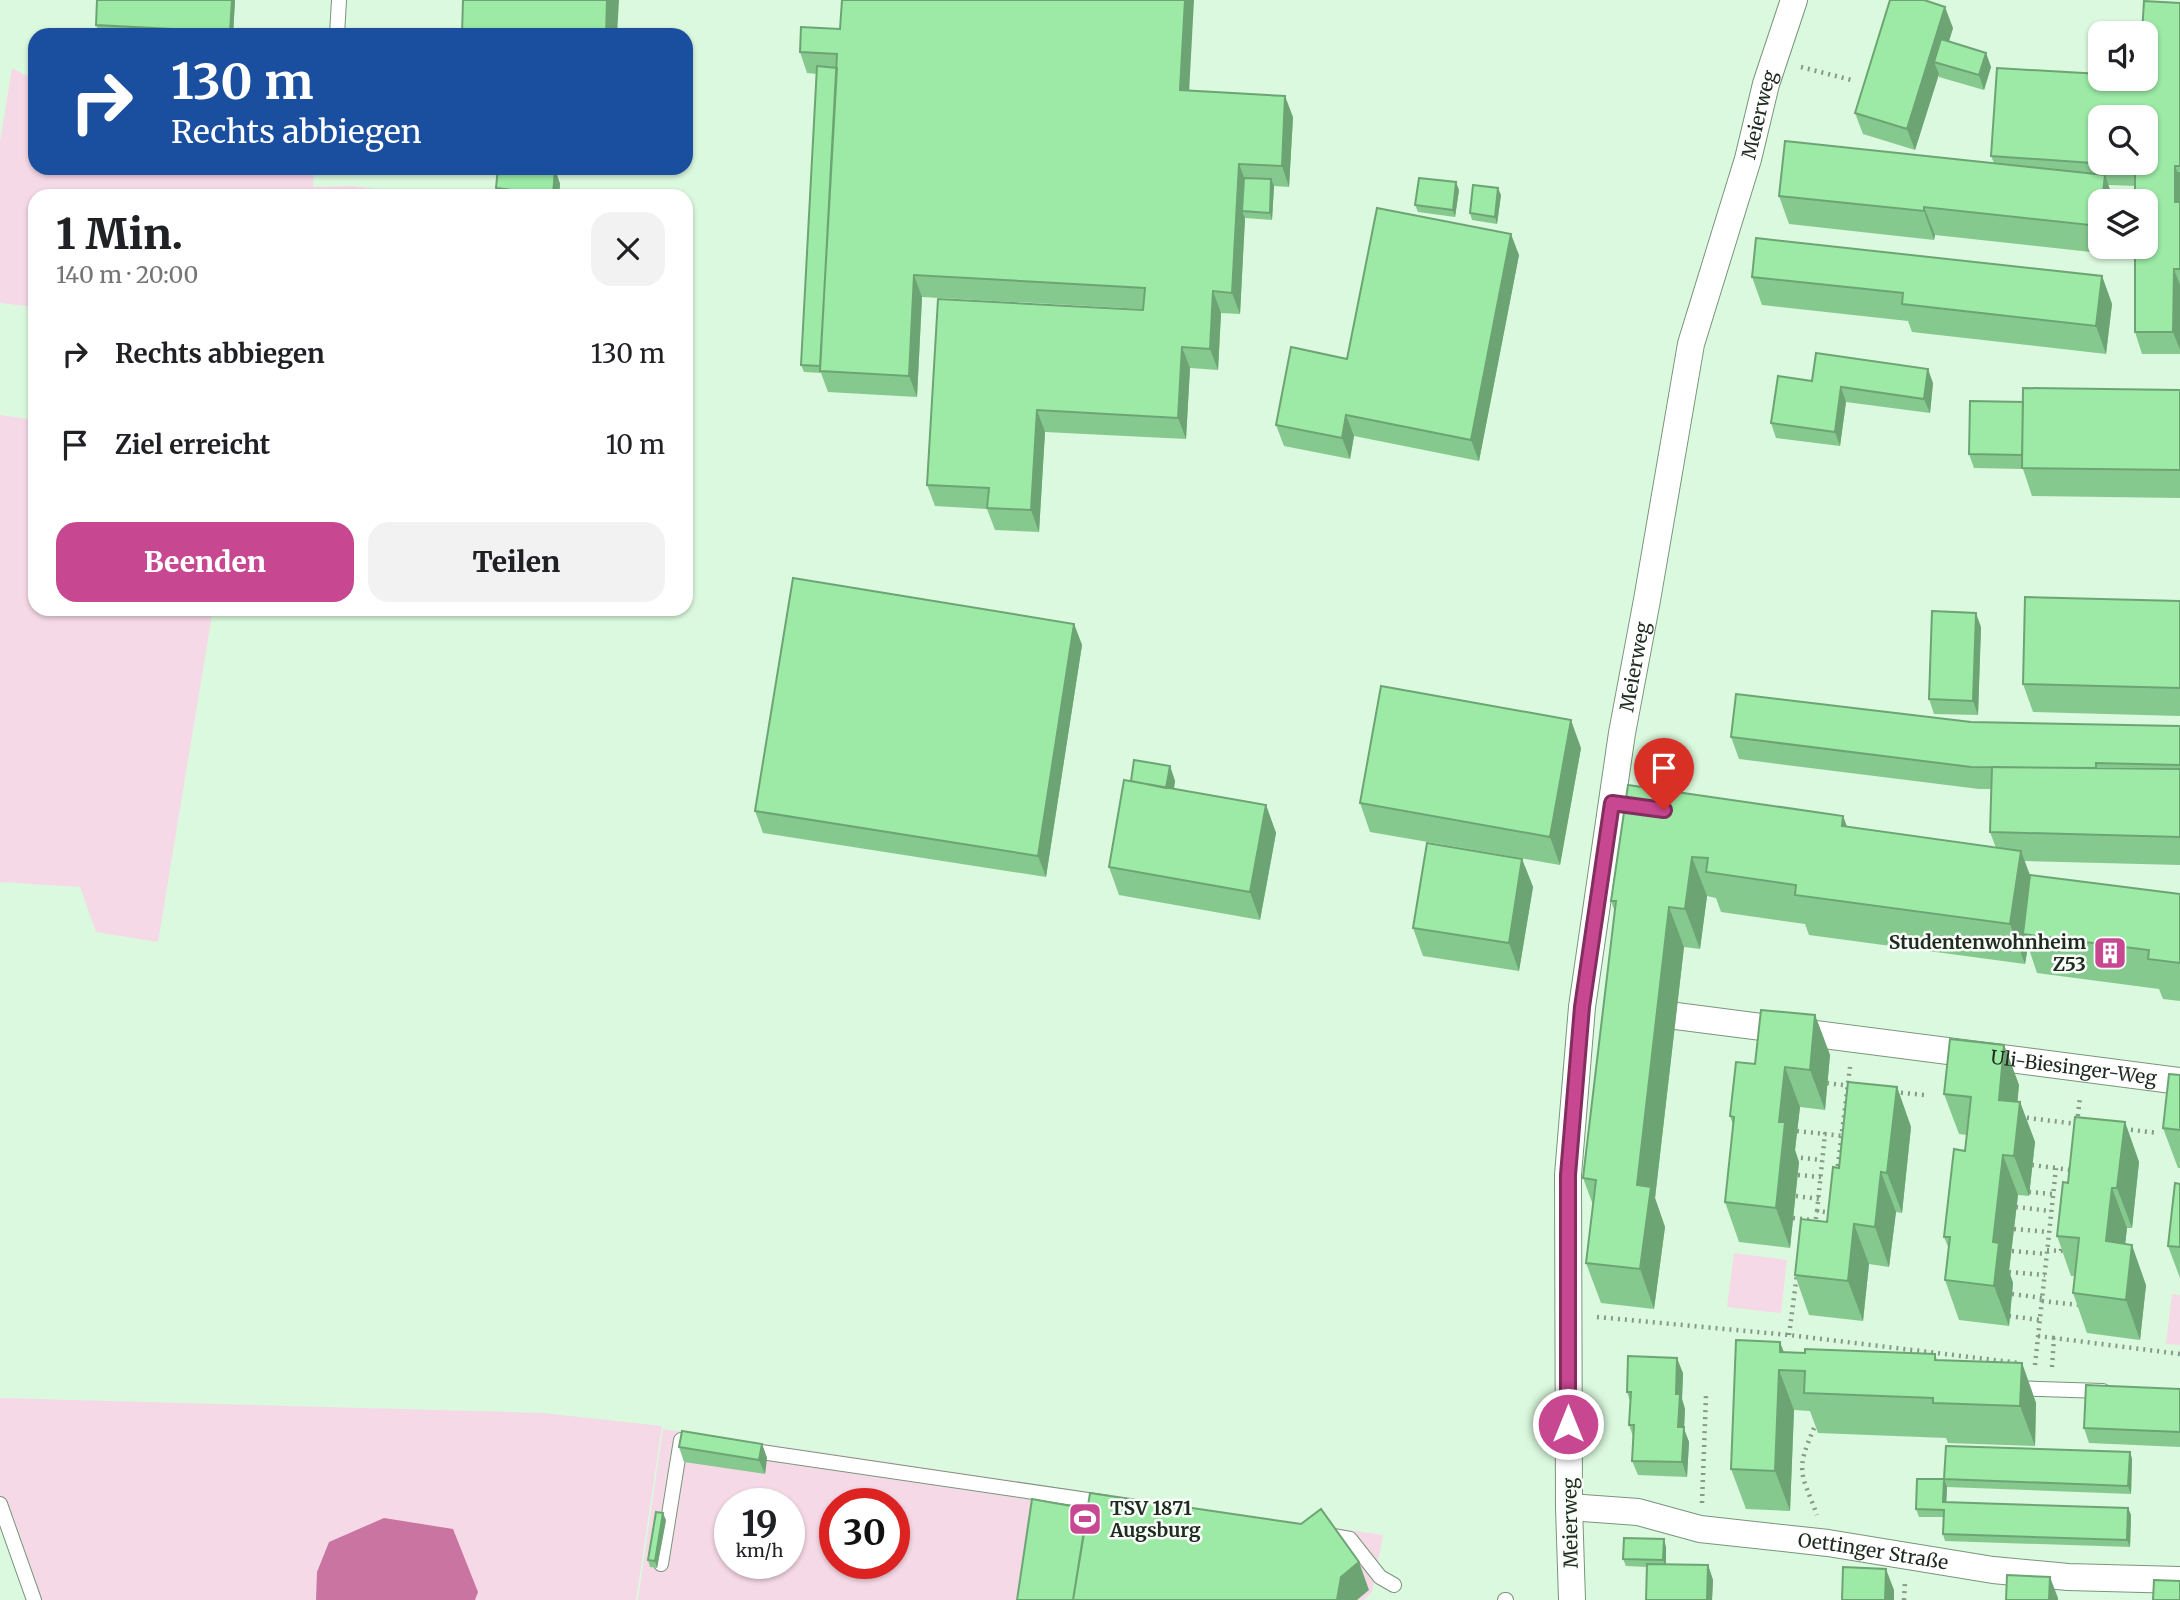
<!DOCTYPE html>
<html lang="de">
<meta charset="utf-8">
<style>
body{margin:0;font-family:Merriweather,serif;background:#f2f2f2;color:#202124;height:100vh;display:flex;flex-direction:column;font-size:26px;white-space:nowrap}
*{box-sizing:border-box;margin:0}
p{font-size:23px;color:#757577}
.icon{flex:none;width:38px;height:38px;fill:none;stroke:currentColor;stroke-width:2;stroke-linecap:round;stroke-linejoin:round}
.map{position:relative;flex:1;overflow:hidden}
.panel{position:absolute;left:28px;top:189px;width:665px;height:427px;display:flex;flex-direction:column;background:#fff;border-radius:21px;box-shadow:0 2px 5px #0004}
.panel>*{flex:none}
.banner{position:absolute;left:28px;top:28px;width:665px;height:147px;border-radius:21px;box-shadow:0 2px 5px #0004;background:#1a4fa0;color:#fff;overflow:hidden}
.buttons{position:absolute;left:2088px;top:21px;display:grid;gap:14px}
.buttons a{display:grid;place-items:center;width:70px;height:70px;border-radius:14px;background:#fff;box-shadow:0 2px 5px #0004;font-size:35px}
.speed{position:absolute;left:714px;top:1488px;display:flex;gap:14px;font-size:35px;font-weight:700;text-align:center}
.speed>*{display:grid;place-content:center;width:91px;height:91px;border-radius:50%;background:#fff;box-shadow:0 2px 5px #0004;line-height:1}
.speed small{font-size:18px;font-weight:400}
.speed .limit{border:10px solid #d22;background:#fff;color:#111}
.pin{position:absolute;display:grid;place-items:center;width:60px;height:60px;color:#fff;margin:-72px -30px;border-radius:50% 50% 50% 0;rotate:-45deg;box-shadow:0 0 7px #0007}
.pin .icon{rotate:45deg}
.me{position:absolute;width:77px;margin:-38px;rotate:0deg;stroke-linejoin:round;filter:drop-shadow(0 0 5px #0008)}
.turn{display:flex;align-items:center;gap:24px;height:147px;padding:0 28px;font-size:32px}
.turn .icon{width:91px;height:91px;stroke-width:2.5}
.turn b{display:block;font-size:49px;line-height:60px}
.round{display:grid;place-items:center;flex:none;width:74px;height:74px;border-radius:21px;background:#f2f2f2}
.headline{display:flex;align-items:center;justify-content:space-between;height:119px;padding:0 28px}
h1{font-size:42px;font-weight:800;line-height:52px}
.action{display:flex;gap:14px;margin-top:auto;padding:14px 28px}
.action a{flex:1;height:80px;border-radius:21px;background:#c84791;color:#fff;font-size:28px;font-weight:800;line-height:80px;text-align:center}
.action a+a{background:#f2f2f2;color:#202124}
ul{padding:0;list-style:none}
li{display:flex;align-items:center;gap:21px;height:91px;padding:0 28px}
li div{flex:1}
li b{display:block;font-size:26px}
li em{font-style:normal}
.map>svg:first-child{display:block}
.green{fill:#f6d9e6;fill-rule:evenodd}
.water{fill:#ca74a1}
.lines{fill:none;stroke-linecap:round;stroke-linejoin:round}
.service-casing{stroke:#79957b;stroke-width:16}
.minor-casing{stroke:#79957b;stroke-width:28}
.path{stroke:#859a87;stroke-width:4.5;stroke-dasharray:2 5;stroke-linecap:butt}
.service{stroke:#fff;stroke-width:14}
.minor{stroke:#fff;stroke-width:26}
.wall{fill:#86c98f}
.shaded-wall{fill:#6da474}
.building{fill:#9ceaa6;stroke:#6da474;stroke-width:2;fill-rule:evenodd}
.route-casing{stroke:#822e5e;stroke-width:18}
.route{stroke:#c84791;stroke-width:12}
.labels{text-anchor:middle;stroke-width:5;stroke-linejoin:round;paint-order:stroke}
.street-label{font-size:19px;fill:#1f2a20;stroke:#f9fff9}
.poi-label{font-size:19px;font-weight:bold;fill:#1f2a20;stroke:#f9fff9;text-anchor:end}
</style>
<div class="map">
<svg width="2180" height="1600" viewBox="0 0 2180 1600">
<rect width="100%" height="100%" fill="#dbf9de"/>
<!-- green -->
<path class="green" d="M12,68L35,80V168H314L313,187L352,186L432,196H35V307L0,303V142Z
M0,415L35,420V609H213L158,942L96,932L80,887L0,882Z
M1734,1253L1787,1260L1781,1313L1727,1307Z
M2172,1294L2180,1295V1345L2166,1344Z
M0,1398L543,1413L662,1426L636,1600H34L0,1504Z
M663,1429L1383,1535L1372,1592L1364,1600H638ZM730,1503H789V1563H730ZM835,1503H894V1563H835Z"/>
<!-- water -->
<path class="water" d="M384,1518L453,1529L478,1592L475,1600H316L317,1572L329,1542Z"/>
<g class="lines">
<defs>
<path id="service" d="M337,35L339,0
M2012,1388L2103,1391
M748,1450L1108,1503
M0,1504L34,1600
M1322,1534L1350,1539L1380,1577L1394,1585
M661,1564L681,1440L690,1441
M1505,1600H1506"/>
<g id="minor">
<path id="s1" d="M1676,1016L2180,1081"/>
<path id="s2" d="M1569,1507L1638,1512L1700,1529L1828,1543L1993,1570L2068,1577L2180,1580"/>
<path id="s3" d="M1572,1600L1569,1507L1568,1175L1582,1007L1622,733L1647,600L1691,344L1748,159L1766,84L1794,0"/>
</g>
</defs>
<!-- service casing -->
<use href="#service" class="service-casing"/>
<!-- minor casing -->
<use href="#minor" class="minor-casing"/>
<!-- path -->
<path class="path" d="M1801,67L1855,81
M1827,1083L1850,1086
M1894,1092L1924,1095
M2020,1117L2077,1124
M2077,1123L2080,1097
M2124,1129L2158,1133
M1797,1131L1825,1134
M1794,1157L1822,1160
M2032,1165L2056,1168
M1837,1173L1850,1067
M1798,1175L1821,1177
M2029,1192L2053,1194
M1796,1196L1819,1199
M2016,1207L2051,1211
M1817,1211L1825,1134L1842,1136
M1793,1218L1812,1220
M1815,1226L1817,1211L1832,1213
M2014,1229L2049,1232
M2047,1250L2061,1251L2062,1244
M2012,1251L2047,1254
M2009,1272L2045,1275
M2012,1294L2042,1298
M2042,1301L2080,1305
M2009,1316L2040,1320
M1597,1317L1789,1335L2019,1363
M1789,1335L1797,1274
M2038,1336L2054,1338
M2035,1365L2056,1168L2071,1170V1166
M2052,1367L2054,1338L2180,1354
M1814,1428C1795,1472 1801,1472 1817,1515
M1702,1503L1706,1395
M1904,1600L1905,1582"/>
<!-- service -->
<use href="#service" class="service"/>
<!-- minor -->
<use href="#minor" class="minor"/>
</g>
<!-- wall -->
<path class="wall" d="M235,0L233,35H148L99,33L96,25Z
M2180,3V354H2142L2135,332V186L2108,185L2114,201H2100V247H2110L2109,254L1935,235L1934,240L1789,224L1779,196L1994,163L1991,156L2146,79Z
M801,27L1189,91L1293,117L1289,187L1274,186L1272,220L1245,218L1240,314L1221,313L1218,370L1190,368L1186,439L1045,432L1039,532L995,530L987,509L935,506L927,485L1143,310V309L922,297L917,397L828,392L821,373L804,372L801,365L817,74L807,73L800,52Z
M1953,28L1949,41L1986,53L1991,67L1984,90L1939,77V74L1915,150L1863,134L1855,113Z
M555,169L560,184L559,196H498L496,188Z
M1459,190L1455,217L1418,212L1415,205Z
M1501,195L1497,224L1472,220L1470,213Z
M1519,255L1479,461L1354,436L1350,459L1284,446L1276,425L1347,359Z
M2102,276L2112,304L2106,354L1912,332L1908,321L1762,305L1752,277Z
M1812,381L1933,383L1930,413L1846,402L1840,446L1776,438L1771,423Z
M2180,390V498L2032,496L2023,469L1974,468L1969,454Z
M2180,601V716L2033,712L2023,684Z
M1074,624L1082,645L1046,877L763,833L755,811Z
M1981,627L1978,715L1934,714L1929,699Z
M1971,722L2180,726V865L2024,861L2030,877L2180,894V1001L2163,999L2159,989L2037,973L2028,946L2025,964L1809,935L1805,924L1721,912L1716,898L1707,896L1700,949L1684,947L1655,1198L1665,1227L1654,1309L1601,1303L1586,1263L1593,1205L1583,1178L1615,912L1611,901L1628,785L1843,816L1847,827L1996,848L1990,832L1991,789H1979L1739,759L1731,737Z
M1581,748L1560,865L1370,832L1360,803Z
M1170,766L1175,781L1174,789L1266,805L1276,833L1260,920L1119,895L1109,867L1131,781Z
M1522,859L1533,887L1519,971L1423,956L1413,928Z
M1815,1015L1830,1055L1825,1110L1800,1107L1795,1150L1799,1162L1790,1248L1739,1242L1725,1202L1733,1125L1730,1116L1755,1064Z
M2004,1045L2019,1085L2017,1102H2020L2035,1142L2029,1196L2018,1195L2009,1271L2013,1283L2009,1326L1959,1320L1945,1280L1949,1249L1944,1237L1965,1151L1967,1135L1959,1134L1944,1094Z
M2180,1075V1168H2178L2163,1128Z
M1897,1087L1911,1127L1902,1213L1896,1212L1889,1267L1869,1264L1863,1321L1809,1315L1795,1275L1827,1222L1839,1168Z
M2125,1122L2139,1162L2132,1228H2127L2125,1244L2146,1285L2140,1340L2087,1333L2073,1293L2075,1276H2071L2057,1236Z
M2180,1184V1278L2168,1246Z
M1784,1352L1935,1354L1937,1360L2022,1363L2036,1403L2035,1446L1948,1443L1946,1438L1818,1433L1810,1411L1794,1410L1790,1511L1746,1509L1731,1469Z
M1683,1373L1682,1399L1685,1409L1684,1429L1689,1442L1687,1477L1638,1475L1632,1461L1633,1436L1629,1425L1630,1401L1627,1392Z
M2180,1389V1447L2089,1443L2084,1428Z
M762,1444L767,1458L765,1474L684,1462L679,1447Z
M2130,1452L2132,1459L2131,1494L1947,1487L1946,1502L2128,1508L2131,1515L2130,1547L1945,1541L1943,1534V1517H1919L1916,1509L1944,1479Z
M666,1520L657,1568L650,1567L648,1560Z
M1666,1547V1564L1708,1565L1713,1580L1712,1600H1646L1647,1567L1626,1566L1623,1559Z"/>
<!-- shaded-wall -->
<path class="shaded-wall" d="M232,0H235L233,35H231L230,32Z
M607,0H619L617,35H606Z
M1185,0H1194L1188,112L1180,90Z
M1945,7L1953,28L1942,64L1934,62L1939,74L1915,150L1907,129Z
M1986,53L1991,67L1984,90L1979,75Z
M1285,96L1293,117L1289,187L1282,166Z
M1239,164L1247,185L1242,211L1245,218L1240,314L1232,293Z
M2175,166L2180,179V209L2175,202Z
M555,169L560,184L559,196H553V195Z
M2105,175L2114,201H2102Z
M1271,179L1274,186L1272,220L1270,213Z
M1456,182L1459,190L1455,217L1453,210Z
M1498,188L1501,195L1497,224L1495,217Z
M1924,207L1935,235L1934,240L1924,211Z
M1511,234L1519,255L1479,461L1471,440Z
M2174,269L2180,285V350L2173,332Z
M914,275L922,297L917,397L909,376Z
M2102,276L2112,304L2106,354L2096,326Z
M1213,291L1221,313L1218,370L1210,349Z
M1182,347L1190,368L1186,439L1178,418Z
M1928,369L1933,383L1930,413L1924,399Z
M1841,387L1846,402L1840,446L1835,432Z
M1037,410L1045,432L1039,532L1031,510Z
M1346,415L1354,436L1350,459L1342,438Z
M1976,613L1981,627L1978,715L1973,701Z
M1074,624L1082,645L1046,877L1038,856Z
M1571,720L1581,748L1560,865L1550,837Z
M1170,766L1175,781L1169,814L1164,800Z
M1266,805L1276,833L1260,920L1250,892Z
M1843,816L1858,856L1842,826Z
M2021,851L2036,891L2023,934L2028,946L2025,964L2010,924Z
M1692,857L1707,896L1700,949L1685,909Z
M1522,859L1533,887L1519,971L1509,943Z
M1669,907L1684,947L1655,1198L1665,1227L1654,1309L1640,1269L1637,1185Z
M1815,1015L1830,1055L1825,1110L1810,1070Z
M2004,1045L2019,1085L2014,1140L1999,1100Z
M1785,1067L1800,1107L1795,1150L1799,1162L1790,1248L1776,1208L1779,1122Z
M1897,1087L1911,1127L1902,1213L1887,1173Z
M2020,1102L2035,1142L2029,1196L2014,1156Z
M2125,1122L2139,1162L2132,1228L2117,1188Z
M2003,1155L2018,1195L2009,1271L2013,1283L2009,1326L1994,1286L1993,1242Z
M1881,1172L1896,1212L1889,1267L1875,1227Z
M2112,1188L2127,1228L2121,1281L2106,1241Z
M1854,1224L1869,1264L1863,1321L1848,1281Z
M2132,1245L2146,1285L2140,1340L2126,1300Z
M1780,1342L1791,1371L1780,1352Z
M1677,1358L1683,1373L1682,1399L1685,1409L1684,1429L1689,1442L1687,1477L1682,1462L1678,1427L1676,1394Z
M2022,1363L2036,1403L2035,1446L2020,1406Z
M1779,1370L1794,1410L1790,1511L1775,1471Z
M762,1444L767,1458L765,1474L759,1460Z
M2130,1452L2132,1459L2131,1494L2128,1486Z
M1944,1479L1947,1487L1946,1509L1943,1502Z
M2128,1508L2131,1515L2130,1547L2127,1540Z
M663,1513L666,1520L657,1568L655,1561Z
M1664,1539L1666,1547V1567L1663,1560Z
M1359,1562L1369,1590L1357,1600H1337L1341,1577Z
M1708,1565L1713,1580L1712,1600H1707Z
M1886,1569L1894,1590V1600H1885Z
M2050,1577L2058,1598V1600H2049Z"/>
<!-- building -->
<path class="building" d="M97,0H232L230,32L96,25Z
M463,0H607L606,35H462Z
M842,0H1185L1180,90L1285,96L1282,166L1239,164L1232,293L1213,291L1210,349L1182,347L1178,418L1037,410L1031,510L987,508L989,488L927,485L938,299L1143,310L1145,288L914,275L909,376L820,371L837,54L800,52L801,27L840,29Z
M1890,0H1924L1945,7L1907,129L1855,113Z
M2144,1L2180,3V166H2175V202H2180V269H2174L2173,332H2135V247H2146V201H2135V166L1991,156L1997,68L2100,74V79H2146V33H2142ZM2100,117H2146V163H2100Z
M1941,39L1986,53L1979,75L1934,62Z
M817,66L837,68L820,366L801,365Z
M1785,141L2105,175L2102,201H2100L2099,226L1924,207V211L1779,196Z
M498,168H543L555,169L553,195L496,188Z
M2178,173H2180V202H2178Z
M1244,178L1271,179L1270,213L1242,211Z
M1419,178L1456,182L1453,210L1415,205Z
M1473,185L1498,188L1495,217L1470,213Z
M1377,208L1511,234L1471,440L1346,415L1342,438L1276,425L1291,347L1347,359Z
M1756,238L2102,276L2096,326L1902,304L1903,293L1752,277Z
M1816,353L1928,369L1924,399L1841,387L1835,432L1771,423L1778,376L1812,381Z
M2023,388L2180,390V470L2022,468Z
M1970,401L2023,402L2022,455L1969,454Z
M793,578L1074,624L1038,856L755,811Z
M2025,597L2180,601V688L2023,684Z
M1932,611L1976,613L1973,701L1929,699Z
M1381,686L1571,720L1550,837L1360,803Z
M1736,694L1971,722L2180,726V765L2096,763V768L1971,767L1731,737Z
M1134,760L1170,766L1166,788L1131,781Z
M1992,767L2180,769V837L1990,832Z
M1124,780L1266,805L1250,892L1109,867Z
M1628,785L1843,816L1842,826L2021,851L2010,924L1795,895L1796,885L1706,872L1708,858L1692,857L1685,909L1669,907L1637,1185L1651,1187L1640,1269L1586,1263L1596,1180L1583,1178L1616,901H1611Z
M1427,843L1522,859L1509,943L1413,928Z
M2030,875L2180,894V963L2148,959L2149,950L2023,934Z
M1761,1010L1815,1015L1810,1070L1785,1067L1779,1122H1785L1776,1208L1725,1202L1734,1117L1730,1116L1736,1062L1755,1064Z
M1950,1039L2004,1045L1999,1100L2020,1102L2014,1156L2003,1155L1993,1242L1999,1243L1994,1286L1945,1280L1950,1237H1944L1954,1149L1965,1151L1971,1097L1944,1094Z
M2169,1074L2180,1075V1130L2163,1128Z
M1848,1082L1897,1087L1887,1173L1881,1172L1875,1227L1854,1224L1848,1281L1795,1275L1801,1219L1827,1222L1833,1167L1839,1168Z
M2075,1117L2125,1122L2117,1188H2112L2106,1241L2132,1245L2126,1300L2073,1293L2079,1238L2057,1236L2063,1182L2068,1183Z
M2175,1183L2180,1184V1247L2168,1246Z
M1736,1340L1780,1342V1352L1805,1353V1349L1935,1354V1360L2022,1363L2020,1406L1933,1403V1398L1804,1393L1805,1371L1779,1370L1775,1471L1731,1469Z
M1628,1356L1677,1358L1676,1394H1680L1678,1427H1684L1682,1462L1632,1461L1634,1425H1629L1631,1392H1627Z
M2086,1385L2180,1389V1432L2084,1428Z
M682,1431L762,1444L759,1460L679,1447Z
M1946,1446L2130,1452L2128,1486L1944,1479Z
M1917,1479H1944L1943,1502L2128,1508L2127,1540L1943,1534L1944,1510L1916,1509Z
M1090,1493L1301,1524L1321,1509L1359,1562L1341,1577L1337,1600H1073Z
M1032,1499L1088,1509L1073,1600H1017Z
M656,1512L663,1513L655,1561L648,1560Z
M1624,1538L1664,1539L1663,1560L1623,1559Z
M1647,1564L1708,1565L1707,1600H1646Z
M1843,1567L1886,1569L1885,1600H1842Z
M2007,1575L2050,1577L2049,1600H2006Z
M2154,1580L2180,1581V1600H2153Z"/>
<g class="lines">
<defs>
<path id="route" d="M1568,1424V1175L1582,1007L1612,803L1664,810"/>
</defs>
<!-- route casing -->
<use href="#route" class="route-casing"/>
<!-- route -->
<use href="#route" class="route"/>
</g>
<!-- icons -->
<defs>
<symbol id="building-square" viewBox="-11 -11 22 22"><rect x="-9" y="-9" width="18" height="18" rx="4" fill="#c84791" stroke="#f9fff9"/><path d="M-4-6H4V6H1V3H-1V6H-4ZM-2.5-4.3h1.7v1.8h-1.7ZM.8-4.3h1.7v1.8H.8ZM-2.5-1h1.7V.8h-1.7ZM.8-1h1.7V.8H.8Z" fill="#fff"/></symbol>
<symbol id="stadium-square" viewBox="-11 -11 22 22"><rect x="-9" y="-9" width="18" height="18" rx="4" fill="#c84791" stroke="#f9fff9"/><path d="M0-5a6.5 5 0 1 0 0 10a6.5 5 0 1 0 0-10ZM-3.5-1.8h7v3.6h-7Z" fill="#fff"/></symbol>
</defs>
<g fill-rule="evenodd">
<use href="#building-square" x="2091" y="934" width="38" height="38"/>
<use href="#stadium-square" x="1066" y="1500" width="38" height="38"/>
</g>
<g class="labels">
<!-- street labels -->
<g class="street-label">
<text dy="7" stroke="none"><textPath href="#s3" startOffset="1505">Meierweg</textPath></text>
<text dy="7" stroke="none"><textPath href="#s3" startOffset="938">Meierweg</textPath></text>
<text dy="7" stroke="none"><textPath href="#s1" startOffset="401">Uli-Biesinger-Weg</textPath></text>
<text transform="translate(1570 1523) rotate(-91)" y="7">Meierweg</text>
<text dy="7" stroke="none"><textPath href="#s2" startOffset="308">Oettinger Straße</textPath></text>
</g>
<!-- poi labels -->
<g class="poi-label">
<text x="2086" y="949">Studentenwohnheim<tspan x="2086" dy="22">Z53</tspan></text>
<text x="1110" y="1515" text-anchor="start">TSV 1871<tspan x="1110" dy="22">Augsburg</tspan></text>
</g>
</g>
</svg>
<div class="buttons">
<a><svg class="icon" aria-label="sound" viewBox="0 0 24 24"><path d="M4 9h4l5-4v14l-5-4H4zM17 9q2 3 0 6"/></svg></a>
<a><svg class="icon" aria-label="search" viewBox="0 0 24 24"><circle cx="10" cy="10" r="6"/><path d="M15 15l6 6"/></svg></a>
<a><svg class="icon" aria-label="layers" viewBox="0 0 24 24"><path d="M12 4l9 5-9 5-9-5zM3 14l9 5 9-5"/></svg></a>
</div>
<div class="speed"><div>19<small>km/h</small></div><div class="limit">30</div></div>
<div class="pin" style="left:1664px;top:810px;background:#d93025"><svg class="icon" aria-label="arrive" viewBox="0 0 24 24"><path d="M6 21V4h12l-3 4 3 4H6"/></svg></div>
<svg class="me" style="left:1568px;top:1424px" viewBox="-20 -20 40 40"><circle r="17" fill="#c84791" stroke="#fff" stroke-width="3"/><path d="M0-11L8 9 0 5-8 9z" fill="#fff"/></svg>
<div class="banner">
<div class="turn"><svg class="icon" aria-label="right" viewBox="0 0 24 24"><path d="M7 20v-9h11M14 6l5 5-5 5"/></svg><div><b>130 m</b>Rechts abbiegen</div></div>
</div>
<section class="panel">
<div class="headline"><div><h1>1 Min.</h1><p>140 m · 20:00</p></div><a class="round"><svg class="icon" aria-label="close" viewBox="0 0 24 24"><path d="M6 6l12 12M18 6L6 18"/></svg></a></div>
<ul>
<li><svg class="icon" aria-label="right" viewBox="0 0 24 24"><path d="M7 20v-9h11M14 6l5 5-5 5"/></svg><div><b>Rechts abbiegen</b></div><em>130 m</em></li>
<li><svg class="icon" aria-label="arrive" viewBox="0 0 24 24"><path d="M6 21V4h12l-3 4 3 4H6"/></svg><div><b>Ziel erreicht</b></div><em>10 m</em></li>
</ul>
<div class="action"><a>Beenden</a><a>Teilen</a></div>
</section>
</div>
